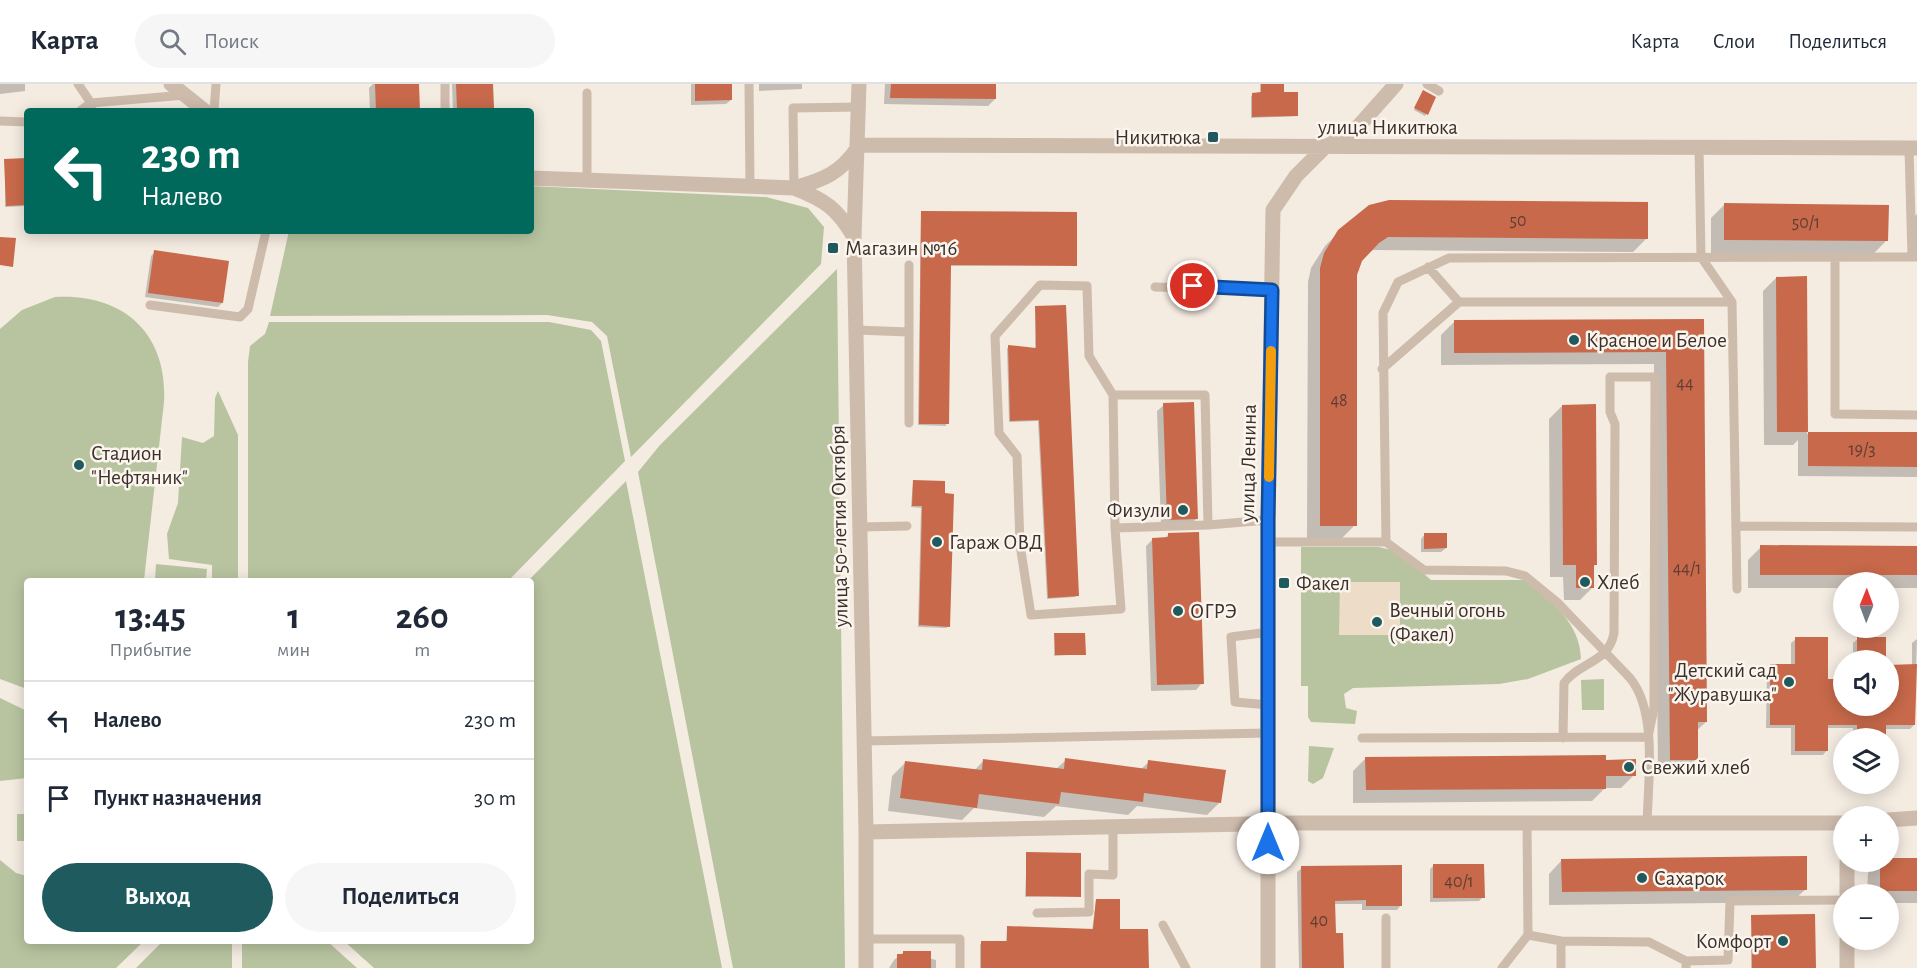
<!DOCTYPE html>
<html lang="ru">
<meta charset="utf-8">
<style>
body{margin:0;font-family:"Alegreya Sans",sans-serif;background:#f6f6f7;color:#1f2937;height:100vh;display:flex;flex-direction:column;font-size:22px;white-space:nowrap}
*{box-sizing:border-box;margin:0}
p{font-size:20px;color:#747a83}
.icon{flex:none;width:33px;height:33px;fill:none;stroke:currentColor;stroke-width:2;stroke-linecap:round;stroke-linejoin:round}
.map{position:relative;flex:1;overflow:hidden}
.details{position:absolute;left:24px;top:494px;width:510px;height:366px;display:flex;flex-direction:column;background:#fff;border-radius:6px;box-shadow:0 3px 15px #0003}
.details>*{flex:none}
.hud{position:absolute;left:24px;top:24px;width:510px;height:126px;border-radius:6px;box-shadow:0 3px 15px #0003;background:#00695c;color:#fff;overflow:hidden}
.needle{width:39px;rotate:1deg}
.tools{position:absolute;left:1833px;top:488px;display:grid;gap:12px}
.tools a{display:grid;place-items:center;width:66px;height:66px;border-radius:50%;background:#fff;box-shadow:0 3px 15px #0003;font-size:30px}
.pin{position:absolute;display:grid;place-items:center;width:51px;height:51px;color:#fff;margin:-26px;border:3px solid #fff;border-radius:50%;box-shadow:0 2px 6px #0007}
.me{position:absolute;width:66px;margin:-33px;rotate:0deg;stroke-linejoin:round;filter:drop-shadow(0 0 4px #0008)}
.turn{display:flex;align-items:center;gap:21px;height:126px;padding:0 18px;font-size:27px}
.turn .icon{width:78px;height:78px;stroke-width:2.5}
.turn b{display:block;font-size:42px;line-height:51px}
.eta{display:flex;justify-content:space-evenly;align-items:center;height:102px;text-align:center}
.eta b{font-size:36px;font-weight:600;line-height:42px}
.button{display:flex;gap:12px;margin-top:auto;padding:12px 18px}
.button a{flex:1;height:69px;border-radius:36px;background:#1f5a5e;color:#fff;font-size:24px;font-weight:600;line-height:69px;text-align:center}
.button a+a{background:#f6f6f7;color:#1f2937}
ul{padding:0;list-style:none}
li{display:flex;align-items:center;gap:18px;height:78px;padding:0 18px;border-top:2px solid #e0e1e3}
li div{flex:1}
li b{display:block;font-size:22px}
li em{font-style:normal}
header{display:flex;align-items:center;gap:36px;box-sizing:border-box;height:84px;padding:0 30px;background:#fff;border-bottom:2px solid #e0e1e3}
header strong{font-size:28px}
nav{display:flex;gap:33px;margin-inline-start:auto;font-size:21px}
.search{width:420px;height:54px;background:#f6f6f7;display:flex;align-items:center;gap:15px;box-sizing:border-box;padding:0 21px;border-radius:33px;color:#747a83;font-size:22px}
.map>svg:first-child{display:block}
.green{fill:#b8c4a0;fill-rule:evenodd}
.plaza{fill:#ecdcc8}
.shadow{fill:#0003}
.building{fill:#c8694b}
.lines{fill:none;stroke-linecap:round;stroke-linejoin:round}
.lane{stroke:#cdbbac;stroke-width:9}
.street{stroke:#cdbbac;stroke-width:15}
.route-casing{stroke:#114b97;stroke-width:15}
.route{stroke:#1a73e8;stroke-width:10}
.slow{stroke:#f59e0b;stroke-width:10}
.poi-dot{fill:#1f5a5e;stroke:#fbf5ee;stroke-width:2}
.labels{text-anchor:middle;stroke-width:5;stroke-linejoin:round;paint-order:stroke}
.number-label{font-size:18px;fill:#5e3e33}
.street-label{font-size:21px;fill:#3b302b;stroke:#fbf5ee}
.poi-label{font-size:21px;fill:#3b302b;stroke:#fbf5ee;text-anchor:start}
</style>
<header>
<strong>Карта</strong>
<div class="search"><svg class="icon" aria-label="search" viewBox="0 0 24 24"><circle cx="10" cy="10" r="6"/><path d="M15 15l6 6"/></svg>Поиск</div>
<nav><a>Карта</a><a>Слои</a><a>Поделиться</a></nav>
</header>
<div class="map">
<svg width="1917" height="884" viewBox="0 0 1917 884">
<rect width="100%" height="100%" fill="#f4ebe1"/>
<!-- green -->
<path class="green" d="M531,102L766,113L808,124L824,143L821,180L631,373L607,252L592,238L547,231L270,232L289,147H531Z
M837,185L845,884H733L638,388L660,361Z
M55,213C124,209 168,250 164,318L144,496H27V605L0,595V245L22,226Z
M269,238H549L591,246L601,257L625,377L509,496H248V278L250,262L265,250Z
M218,307L238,351V496H212V481L169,475L167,450L178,419L182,353L203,359L214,352L215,314Z
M626,397L722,884H374L344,857L531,856L529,496Z
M1301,463H1379L1399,468L1431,496H1524C1551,517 1580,538 1581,575L1528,595L1499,600L1353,604L1344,610L1346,624L1357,627L1355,640L1311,638L1308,633V602H1301ZM1340,498L1400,551H1340Z
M156,480L207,485L206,496H155Z
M1604,595V626H1582L1581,596Z
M0,614L27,627V694L0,697Z
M1309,662L1334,664L1323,694L1313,700L1308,697Z
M17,730H27V757H17Z
M0,776L16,789L27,792V856L144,857L116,884H0Z
M226,856L232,858V884H136L163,857Z
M253,856L327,857L357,884H242V858Z"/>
<!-- plaza -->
<path class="plaza" d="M1340,498H1400V551H1339Z"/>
<!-- shadow -->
<path class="shadow" d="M0,0H25V7L0,10Z
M373,0H418V27H370L369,4Z
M452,0H492V24L489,27H453Z
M691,0H730L731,16L726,20L691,21Z
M759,0H802V5L759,7Z
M885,0H995V15L988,22L884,20Z
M1260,0H1282L1283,10L1297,32L1251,34V12L1260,10Z
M1422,10L1426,30L1425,32L1414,26Z
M5,76H27V122L5,123Z
M1724,121L1887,156L1873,170L1711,169V134Z
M921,128L1075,181L949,182L946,342L918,341Z
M1917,130V170H1911V136Z
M1339,148L1647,154L1633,168L1373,166L1363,173L1356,191L1355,441L1342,454H1307L1308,198L1311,184L1325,162Z
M155,168L222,219L218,223L145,213L151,172Z
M1776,194H1805L1807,350H1917V393L1798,392V356L1793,361H1764L1763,207Z
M1036,223L1077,511L1075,513L1047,515L1038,337L1009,338L1007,264L1035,265Z
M1703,237L1706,638L1696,647V675L1683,688H1658L1654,280L1441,281V251L1454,238Z
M1164,321L1197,434L1190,441L1161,442L1157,327Z
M1562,322L1596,480L1593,483V503L1580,516H1564L1563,493H1550L1549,335Z
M913,398H944L947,544L918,543L921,424L911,423Z
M1425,450L1446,464L1441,468H1421V455Z
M1168,451L1202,599L1196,606L1151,607L1146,462L1153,455H1164Z
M1761,463H1917V504H1888V498H1844V504H1748V476Z
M1055,551L1084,570L1054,572Z
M1796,555L1844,621H1888L1912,582V559L1917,555L1914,641L1910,645H1884V654H1853V644H1827V666L1823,671H1791V644H1766L1767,586L1771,581H1791V559Z
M1858,555L1885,576H1853V559Z
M1366,674L1605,677L1634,691L1621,704H1605L1592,717L1353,719V687Z
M984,676L1056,685L1066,676L1141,685L1149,678L1220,718L1207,731L1137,722L1128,731L1056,722L1044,733L974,724L962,736L888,727L892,692L906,678L974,687Z
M1027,769L1079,812L1025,813Z
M1917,775V819H1888V810H1867L1868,789L1879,777Z
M1562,776L1806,805L1792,818L1549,821V790Z
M1434,781L1483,813L1479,817L1430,818V785Z
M1302,784L1401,821L1397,826H1362V820H1334V851L1342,884H1299L1297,788Z
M1096,817L1147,884H980V860L1006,858L1007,844L1092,847Z
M1752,832L1814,884H1751Z
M904,868L936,876V884H889L894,876Z"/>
<!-- building -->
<path class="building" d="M375,0H419L420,27H376Z
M456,0H493L494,24L457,25Z
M695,0H732V16L695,17Z
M891,0H996V15L890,14Z
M1261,0H1284V8H1298V32L1252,33V9L1261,8Z
M1423,6L1436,13L1428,31L1414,24Z
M27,74V121L6,122L4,75Z
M1389,116L1648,118V155L1388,153L1379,159L1362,177L1357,191V442H1320V184L1324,169L1338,146L1369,121Z
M1724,119L1889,121L1888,157L1724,156Z
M921,127L1077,128V182L951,181L949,340H919Z
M0,153L16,154L13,183L0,181Z
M154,166L229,177L223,219L148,209Z
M1807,192L1808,348H1777L1776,193Z
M1066,221L1079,512L1048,514L1039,336L1010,337L1008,261L1036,264L1035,222Z
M1704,235L1707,638H1698V676H1670L1666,268L1454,269V236Z
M1194,318L1198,435L1167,436L1163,319Z
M1596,320L1597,481H1594V504H1576V481H1563L1562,321Z
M1808,348H1917V383L1808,382Z
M913,396L945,397V409L954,410L950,543L919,541L922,422H912Z
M1199,448L1204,600L1157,601L1152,454L1168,453V449Z
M1424,449H1447V464L1424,465Z
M1760,461L1917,462V491H1760Z
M1054,549H1085L1086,571H1055Z
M1795,553H1828V595H1844V621H1888V581L1917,580L1915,641H1886V654H1857V641H1828V667H1795V641H1770V580H1795Z
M1857,553H1886V576H1857Z
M1606,671V676L1636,675V692H1606V705L1366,706L1365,673Z
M1065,674L1147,685L1148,676L1226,686L1221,719L1144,709L1143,718L1061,708L1059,720L979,710L977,724L900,714L905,677L982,686L983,675L1064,685Z
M1026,768L1081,769V813L1026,812Z
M1807,772V806L1562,808L1561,775Z
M1888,774H1917V807H1880V777H1888Z
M1433,780H1484L1485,814H1433Z
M1402,781V822H1366V816L1335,817L1336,849H1343L1344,884H1302L1301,782Z
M1096,815H1120V845H1148L1149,884H981V857H1007V842L1093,845Z
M1815,830L1816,884H1752L1751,831Z
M903,867H931V884H897V870H903Z"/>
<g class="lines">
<!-- lane -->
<path class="lane" d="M78,0L91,19L92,27
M445,0V27
M749,0L750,102
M1427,0L1439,7
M80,27L91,19L185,11
M214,27L216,0
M0,37L27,38
M1699,64L1701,173L1732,218L1737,505
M1909,64L1912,172
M587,96V9
M794,104L793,24L859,23
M1835,174V330L1917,331
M1428,183L1459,218
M1040,201L1087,202L1089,272L1113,311L1115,444L1121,525L1031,531L1020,461L1017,372L999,349L995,252Z
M1155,203L1272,206
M150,221L240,233L248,225L266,147
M856,246L909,248V181
M1382,285L1459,218H1732
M1113,311H1205L1208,441L1268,436
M909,339V248
M1737,442L1917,443
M860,443L907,442
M1115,444L1208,441
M1269,458H1386L1383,229L1398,198L1449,174L1917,173
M1386,458L1424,486L1506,487L1525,492L1558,519L1630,594C1658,628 1648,698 1647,740
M1269,621L1235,618L1231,553L1269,548
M1362,654L1648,653
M1563,654L1564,599C1579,578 1609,579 1614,549L1615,340L1610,328V293H1655L1654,624L1648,653
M864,657L1268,649
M1037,829L1089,828V790L1113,791V744
M1386,834V884
M1163,841L1186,884
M1528,851L1561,857L1649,858L1686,877V884
M866,855H960V884
M1561,857V884
M1686,877L1728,876L1730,817L1844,816
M1502,884L1528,851L1527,739"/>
<!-- street -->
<path class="street" d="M171,0L205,27
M859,0L854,153L866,748V884
M859,61L1917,64
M531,94L794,104C823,96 841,89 858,63
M794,104C825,116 837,124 854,153
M1888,736L1917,734
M866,748L1297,739H1844
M1847,810V777
M1847,855V884
M1268,884V436L1273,126L1296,92L1324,64L1356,45L1396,0"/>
</g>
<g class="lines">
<defs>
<path id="route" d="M1193,202L1272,206L1268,436V759"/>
</defs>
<!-- route casing -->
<use href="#route" class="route-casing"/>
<!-- route -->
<use href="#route" class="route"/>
<!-- slow -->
<path class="slow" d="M1269,393L1271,267"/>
</g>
<!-- markers -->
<g class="poi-dot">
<rect x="1207" y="47" width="12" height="12" rx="3"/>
<rect x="827" y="158" width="12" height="12" rx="3"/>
<circle cx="1574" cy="256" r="6"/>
<circle cx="79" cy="381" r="6"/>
<circle cx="1183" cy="426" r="6"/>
<circle cx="937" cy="458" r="6"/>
<circle cx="1585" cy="498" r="6"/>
<rect x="1278" y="493" width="12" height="12" rx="3"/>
<circle cx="1178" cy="527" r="6"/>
<circle cx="1377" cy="538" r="6"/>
<circle cx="1789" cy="598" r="6"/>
<circle cx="1629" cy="683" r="6"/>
<circle cx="1642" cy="794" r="6"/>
<circle cx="1783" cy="857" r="6"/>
</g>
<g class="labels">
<!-- number labels -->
<g class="number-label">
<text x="1518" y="142">50</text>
<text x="1806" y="144">50/1</text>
<text x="1685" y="305">44</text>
<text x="1339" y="322">48</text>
<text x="1862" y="371">19/3</text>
<text x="1687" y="490">44/1</text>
<text x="1459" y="803">40/1</text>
<text x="1319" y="842">40</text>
</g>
<!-- street labels -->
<g class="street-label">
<text x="1388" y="50">улица Никитюка</text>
<text transform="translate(1248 379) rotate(-89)" y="7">улица Ленина</text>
<text transform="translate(839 442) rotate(-91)" y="7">улица 50-летия Октября</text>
</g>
<!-- poi labels -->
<g class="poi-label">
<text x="1201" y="60" text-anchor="end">Никитюка</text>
<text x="845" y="171">Магазин №16</text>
<text x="1586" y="263">Красное и Белое</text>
<text x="91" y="376">Стадион<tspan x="91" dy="24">"Нефтяник"</tspan></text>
<text x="1171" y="433" text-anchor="end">Физули</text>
<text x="949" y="465">Гараж ОВД</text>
<text x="1597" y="505">Хлеб</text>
<text x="1296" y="506">Факел</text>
<text x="1389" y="533">Вечный огонь<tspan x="1389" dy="24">(Факел)</tspan></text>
<text x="1190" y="534">ОГРЭ</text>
<text x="1777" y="593" text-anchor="end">Детский сад<tspan x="1777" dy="24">"Журавушка"</tspan></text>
<text x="1641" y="690">Свежий хлеб</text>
<text x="1654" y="801">Сахарок</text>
<text x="1771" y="864" text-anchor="end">Комфорт</text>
</g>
</g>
</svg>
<div class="tools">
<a><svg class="needle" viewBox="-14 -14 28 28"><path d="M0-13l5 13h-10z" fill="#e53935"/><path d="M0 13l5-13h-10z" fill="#747a83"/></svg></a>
<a><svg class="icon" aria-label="sound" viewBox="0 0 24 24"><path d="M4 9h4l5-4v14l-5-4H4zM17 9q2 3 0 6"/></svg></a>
<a><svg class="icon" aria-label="layers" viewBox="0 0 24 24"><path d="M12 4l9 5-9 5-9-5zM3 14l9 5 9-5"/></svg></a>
<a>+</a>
<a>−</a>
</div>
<div class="pin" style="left:1193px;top:202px;background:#d93025"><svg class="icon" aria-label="arrive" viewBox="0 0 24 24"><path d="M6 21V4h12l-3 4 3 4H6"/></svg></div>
<svg class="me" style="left:1268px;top:759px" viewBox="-20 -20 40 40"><circle r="19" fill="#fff"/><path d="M0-13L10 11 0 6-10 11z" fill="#1a73e8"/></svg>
<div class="hud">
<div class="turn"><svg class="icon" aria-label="left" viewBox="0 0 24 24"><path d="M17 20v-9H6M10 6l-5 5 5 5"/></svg><div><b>230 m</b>Налево</div></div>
</div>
<section class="details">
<div class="eta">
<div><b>13:45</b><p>Прибытие</p></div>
<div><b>1</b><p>мин</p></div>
<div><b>260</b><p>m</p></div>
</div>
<ul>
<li><svg class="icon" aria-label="left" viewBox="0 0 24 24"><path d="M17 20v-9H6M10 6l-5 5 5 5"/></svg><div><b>Налево</b></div><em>230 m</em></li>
<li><svg class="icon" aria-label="arrive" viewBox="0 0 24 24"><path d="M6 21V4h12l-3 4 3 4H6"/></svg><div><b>Пункт назначения</b></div><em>30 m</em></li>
</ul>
<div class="button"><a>Выход</a><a>Поделиться</a></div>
</section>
</div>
